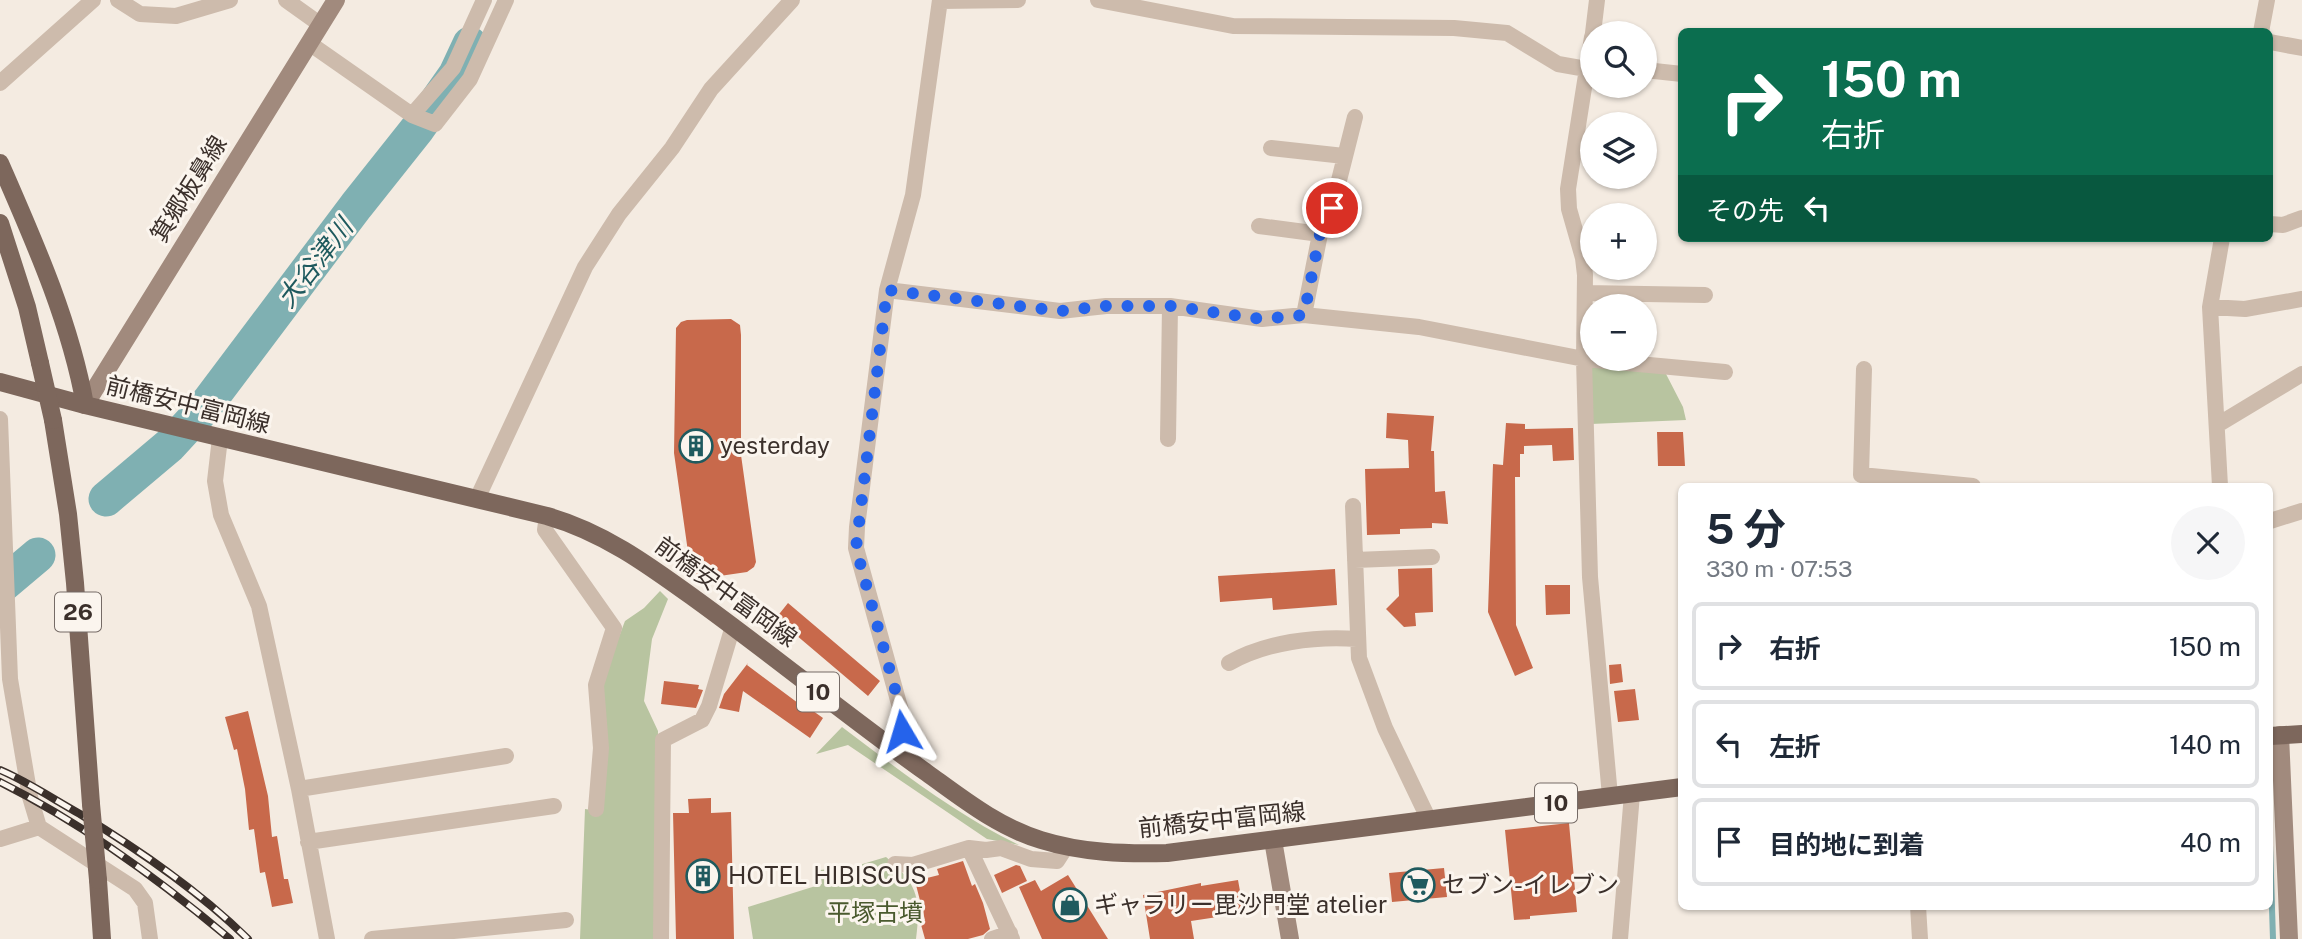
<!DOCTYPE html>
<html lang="ja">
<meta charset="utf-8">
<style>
body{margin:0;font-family:"Public Sans","Noto Sans JP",sans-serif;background:#f6f6f7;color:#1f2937;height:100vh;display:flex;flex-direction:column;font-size:26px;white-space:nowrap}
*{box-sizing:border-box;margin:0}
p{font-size:23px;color:#747a83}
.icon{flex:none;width:38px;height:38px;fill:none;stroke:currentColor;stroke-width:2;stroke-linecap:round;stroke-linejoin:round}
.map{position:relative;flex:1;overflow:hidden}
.panel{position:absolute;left:1678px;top:483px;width:595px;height:427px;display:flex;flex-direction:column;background:#fff;border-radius:10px;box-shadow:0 2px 5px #0004}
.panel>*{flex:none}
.guide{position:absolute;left:1678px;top:28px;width:595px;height:214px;border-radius:10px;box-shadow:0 2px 5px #0004;background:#0b6e4f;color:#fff;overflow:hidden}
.buttons{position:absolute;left:1580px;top:21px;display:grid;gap:14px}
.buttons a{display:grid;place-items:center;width:77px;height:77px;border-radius:50%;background:#fff;box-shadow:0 2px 5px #0004;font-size:35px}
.pin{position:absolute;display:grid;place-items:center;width:60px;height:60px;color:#fff;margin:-30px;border:4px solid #fff;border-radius:50%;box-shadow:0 2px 7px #0007}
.me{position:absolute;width:77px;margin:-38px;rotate:353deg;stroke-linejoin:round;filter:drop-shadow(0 0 5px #0008)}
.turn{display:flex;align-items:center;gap:24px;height:147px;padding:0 28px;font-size:32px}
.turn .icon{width:91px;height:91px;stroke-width:2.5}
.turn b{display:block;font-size:49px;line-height:60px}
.then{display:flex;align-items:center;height:66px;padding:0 28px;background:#0003;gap:14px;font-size:26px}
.round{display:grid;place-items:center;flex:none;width:74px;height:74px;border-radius:37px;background:#f6f6f7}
.head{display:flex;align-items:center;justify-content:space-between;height:119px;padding:0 28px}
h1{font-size:42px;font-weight:700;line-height:52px}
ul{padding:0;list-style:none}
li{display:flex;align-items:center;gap:21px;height:88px;margin:0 14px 10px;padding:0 14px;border:4px solid #e0e1e3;border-radius:10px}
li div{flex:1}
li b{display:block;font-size:26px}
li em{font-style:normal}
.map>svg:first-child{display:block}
.green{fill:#b8c4a0}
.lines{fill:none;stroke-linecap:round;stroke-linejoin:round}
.stream{stroke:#7fb0b2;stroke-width:6}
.river{stroke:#7fb0b2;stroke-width:35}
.building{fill:#c8694b}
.street{stroke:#cdbbac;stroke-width:16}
.secondary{stroke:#a18a7d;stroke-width:18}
.primary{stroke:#7d675c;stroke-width:18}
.rail-casing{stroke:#3b302b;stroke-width:8}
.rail{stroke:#fbf5ee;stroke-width:5;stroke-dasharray:16;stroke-linecap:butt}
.primary-bridge{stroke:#7d675c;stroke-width:18}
.route{stroke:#2563eb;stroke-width:12;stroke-dasharray:0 21.6}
.labels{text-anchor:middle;stroke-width:6;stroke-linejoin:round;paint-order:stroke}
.shield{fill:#fbf5ee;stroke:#756b66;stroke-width:2}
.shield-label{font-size:23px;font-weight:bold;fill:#3b302b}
.street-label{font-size:24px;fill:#3b302b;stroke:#fbf5ee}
.poi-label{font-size:24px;fill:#3b302b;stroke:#fbf5ee;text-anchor:start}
.park-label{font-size:24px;fill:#4a5a2e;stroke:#fbf5ee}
.water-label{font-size:26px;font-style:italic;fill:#1f5a5e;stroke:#fbf5ee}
</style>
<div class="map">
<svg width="2302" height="939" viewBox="0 0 2302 939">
<rect width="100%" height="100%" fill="#f4ebe1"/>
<!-- green -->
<path class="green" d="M1591,364L1666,374L1683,407L1686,420L1591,424Z
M660,591L668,599L652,639L644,701L658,731L655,939H580L585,809L599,811L601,684L625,621L644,608Z
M842,727C899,770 955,814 1019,845L987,839L848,745L816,754Z
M886,857C918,884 921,898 916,939H753L748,907L822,884L820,870L856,866Z"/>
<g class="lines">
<!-- stream -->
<path class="stream" d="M2270,845L2273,939"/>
<!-- river -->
<path class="river" d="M106,499L170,445L204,408L356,206L418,128L456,74L470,44
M0,587L38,555"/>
</g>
<!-- building -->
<path class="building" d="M731,319L740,325L741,335V455L756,562L754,567L747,572L699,579L695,578L691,573L674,453L676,328L681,322L687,320Z
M1387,413L1434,416L1431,451H1434L1435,492L1445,491L1448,524L1432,523V528L1400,529V534L1367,535L1365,469L1409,468L1408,440L1386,438Z
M1506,423L1525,424V429L1573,428L1574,460L1553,461L1552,445L1524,446V454H1520V477H1515L1516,625L1533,668L1515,676L1488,612L1493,464L1503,465Z
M1657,432H1683L1685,466H1658Z
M1432,568L1433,612L1415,613L1416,626L1404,627L1386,609L1399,596L1398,569Z
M1335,569L1337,605L1273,610L1272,598L1220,602L1218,576Z
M1545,585H1570V614L1546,615Z
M788,603L880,681L868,696L776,618Z
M748,663L747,665L798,703L799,701L823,718L810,738L743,691L739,712L719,708L724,694Z
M1621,664L1623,682L1610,684L1609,665Z
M664,681L699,685L698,689L703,690L696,708L661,704Z
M1635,689L1639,720L1618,722L1614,691Z
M248,711L268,796L272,837L277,836L284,879H288L293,903L272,907L265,872L260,873L254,829L249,830L245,789L237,749L234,750L225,717Z
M711,798V813L731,812L734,939H676L673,813H689L688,799Z
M1569,823L1577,912L1530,916V919L1514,920L1505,830Z
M963,861L972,886L975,884L983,903L990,929L983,935L968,939H925L920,921L925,920L915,881L939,875L937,869Z
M1016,865L1020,866L1027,881L1002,893L994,875Z
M1444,868L1447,897L1392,902L1389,873Z
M1068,875L1108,939H1042L1019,887L1035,880L1041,891Z
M1238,880L1244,913L1191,921L1194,939H1150L1143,895L1201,883V886Z"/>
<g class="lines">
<!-- street -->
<path class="street" d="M118,0L140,14L176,16L230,0
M286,0L321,25
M1098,0L1233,26L1454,28L1507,33L1558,64L1592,70
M940,1L1018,0
M2261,32L2267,0
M1593,33L1597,0
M1592,37L1568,189L1569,209L1583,258L1585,275L1584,359L1590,577L1610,796
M2270,42L2302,48
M309,43L412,115L435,124L470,79L506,0
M1645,70L1682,74
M0,83L93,0
M412,115L453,68L484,0
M1271,148L1344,156
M2270,224L2283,225L2302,218
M1259,226L1320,234
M887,290L1060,311L1106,306H1170
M1585,293L1705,295
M2210,307L2245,309L2302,299
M1304,315L1320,234L1332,208L1355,117
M1864,369L1861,475L1973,486
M0,419L10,679L30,797L39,827L135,889L145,903L150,939
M2219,424L2302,374
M220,438L215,481L221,515L259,606L299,789L327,939
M1168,439L1170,306L1262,319L1304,315L1419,327L1584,359L1725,372
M2220,486L2210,307L2222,238
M477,499L585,267L619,214L672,148L711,89L792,0
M1353,506L1359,658L1385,728L1429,820
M547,516L545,530L614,628L596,685L601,748L596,809
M2270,521L2302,511
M1355,560L1432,557
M1229,663C1266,642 1315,636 1357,639
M890,747C900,734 904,727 901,711L856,548L857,527L887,290L913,195L940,0
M299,789L506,756
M0,839L39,827
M308,842L554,806
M969,848L1012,939
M895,864L913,865L969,848L986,850L1001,848L1031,859L1057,861L1066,847
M1918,906L1920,939
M372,939L566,920
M661,939L663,740L702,720L709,706L733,626
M992,939L1010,933
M1620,939L1632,794"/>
<!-- secondary -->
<path class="secondary" d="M85,405L336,0
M2280,735L2289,939
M1273,840L1290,939"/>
<!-- primary -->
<path class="primary" d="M0,163C34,241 70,321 85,405
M0,223L27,307L40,363
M0,382L85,405L547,516C603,532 647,564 694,598C773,655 848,717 927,773C963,799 998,827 1041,840C1083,853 1124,854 1167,853L1682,787
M53,420L68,514L75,583L91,804
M2270,736L2302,734
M98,880L102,939"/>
<defs>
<path id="rail" d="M0,770C28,782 53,799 80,814C139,850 198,890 248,939
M0,782C82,823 160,880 230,939"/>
</defs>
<!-- rail casing -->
<use href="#rail" class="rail-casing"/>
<!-- rail -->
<use href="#rail" class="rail"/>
<!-- primary-bridge -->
<path class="primary-bridge" d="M40,363L53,420
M91,804L98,880"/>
</g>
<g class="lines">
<!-- route -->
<path class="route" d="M902,731L903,724L901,711L856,548L887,290L1060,311L1106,306H1170L1262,319L1304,315L1320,234L1332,208"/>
</g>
<!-- icons -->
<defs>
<symbol id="building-ring" viewBox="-11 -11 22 22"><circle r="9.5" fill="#fbf5ee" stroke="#1f5a5e" stroke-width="1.5"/><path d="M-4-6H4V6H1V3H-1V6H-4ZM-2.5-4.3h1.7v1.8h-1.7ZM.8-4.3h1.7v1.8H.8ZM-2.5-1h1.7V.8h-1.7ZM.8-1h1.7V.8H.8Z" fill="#1f5a5e"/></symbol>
<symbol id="supermarket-ring" viewBox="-11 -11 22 22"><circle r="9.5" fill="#fbf5ee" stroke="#1f5a5e" stroke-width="1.5"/><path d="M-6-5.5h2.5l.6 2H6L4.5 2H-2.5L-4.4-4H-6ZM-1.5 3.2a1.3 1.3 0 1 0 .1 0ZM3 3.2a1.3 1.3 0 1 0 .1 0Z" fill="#1f5a5e"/></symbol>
<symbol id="shop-ring" viewBox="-11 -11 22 22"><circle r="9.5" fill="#fbf5ee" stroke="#1f5a5e" stroke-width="1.5"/><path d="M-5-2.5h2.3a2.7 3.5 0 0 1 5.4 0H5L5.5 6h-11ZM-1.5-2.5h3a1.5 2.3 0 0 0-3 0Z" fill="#1f5a5e"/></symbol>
</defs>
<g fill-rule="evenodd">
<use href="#building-ring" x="677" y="427" width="38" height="38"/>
<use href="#building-ring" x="684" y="857" width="38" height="38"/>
<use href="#supermarket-ring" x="1399" y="866" width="38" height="38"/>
<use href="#shop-ring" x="1051" y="886" width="38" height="38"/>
</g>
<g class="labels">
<!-- shield labels -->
<g class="shield">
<rect x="55" y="592.5" width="46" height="39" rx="5"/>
<rect x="797" y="672.5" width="42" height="39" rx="5"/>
<rect x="1535" y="783.5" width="42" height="39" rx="5"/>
</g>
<g class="shield-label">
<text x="78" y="620">26</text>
<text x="818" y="700">10</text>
<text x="1556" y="811">10</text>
</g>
<!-- street labels -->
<g class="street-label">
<text transform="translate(189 189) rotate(-58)" y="8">箕郷板鼻線</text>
<text transform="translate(188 405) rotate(14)" y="8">前橋安中富岡線</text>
<text transform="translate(726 592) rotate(36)" y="8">前橋安中富岡線</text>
<text transform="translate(1222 820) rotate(-6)" y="8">前橋安中富岡線</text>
</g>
<!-- poi labels -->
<g class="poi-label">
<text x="720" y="454">yesterday</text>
<text x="728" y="884">HOTEL HIBISCUS</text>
<text x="1442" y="893">セブン-イレブン</text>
<text x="1094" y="913">ギャラリー毘沙門堂 atelier</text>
</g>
<!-- park labels -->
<g class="park-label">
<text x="875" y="921">平塚古墳</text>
</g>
<!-- water labels -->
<g class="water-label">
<text transform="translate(315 263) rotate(-52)" y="9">大谷津川</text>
</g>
</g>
</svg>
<div class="buttons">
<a><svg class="icon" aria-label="search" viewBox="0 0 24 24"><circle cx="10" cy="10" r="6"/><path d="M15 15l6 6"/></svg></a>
<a><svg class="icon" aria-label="layers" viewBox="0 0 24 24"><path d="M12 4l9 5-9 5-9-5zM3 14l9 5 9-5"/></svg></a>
<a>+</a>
<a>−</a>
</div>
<div class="pin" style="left:1332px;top:208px;background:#d93025"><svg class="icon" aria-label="arrive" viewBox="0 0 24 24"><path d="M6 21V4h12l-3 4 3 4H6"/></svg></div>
<svg class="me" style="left:902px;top:731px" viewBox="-20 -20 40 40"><path d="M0-17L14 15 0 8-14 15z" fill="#2563eb" stroke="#fff" stroke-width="4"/></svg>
<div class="guide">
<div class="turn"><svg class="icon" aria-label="right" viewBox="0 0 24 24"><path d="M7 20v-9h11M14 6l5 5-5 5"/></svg><div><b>150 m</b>右折</div></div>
<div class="then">その先<svg class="icon" aria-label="left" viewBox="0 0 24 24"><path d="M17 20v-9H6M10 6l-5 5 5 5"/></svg></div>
</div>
<section class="panel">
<div class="head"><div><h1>5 分</h1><p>330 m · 07:53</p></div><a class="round"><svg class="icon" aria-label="close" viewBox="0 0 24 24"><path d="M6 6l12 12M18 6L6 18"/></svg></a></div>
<ul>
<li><svg class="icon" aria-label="right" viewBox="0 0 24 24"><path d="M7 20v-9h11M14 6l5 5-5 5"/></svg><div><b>右折</b></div><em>150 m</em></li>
<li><svg class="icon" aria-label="left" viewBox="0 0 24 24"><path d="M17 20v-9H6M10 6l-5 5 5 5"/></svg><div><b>左折</b></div><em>140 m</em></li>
<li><svg class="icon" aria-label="arrive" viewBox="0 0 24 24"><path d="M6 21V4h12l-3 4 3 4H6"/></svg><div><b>目的地に到着</b></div><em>40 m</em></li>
</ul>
</section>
</div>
